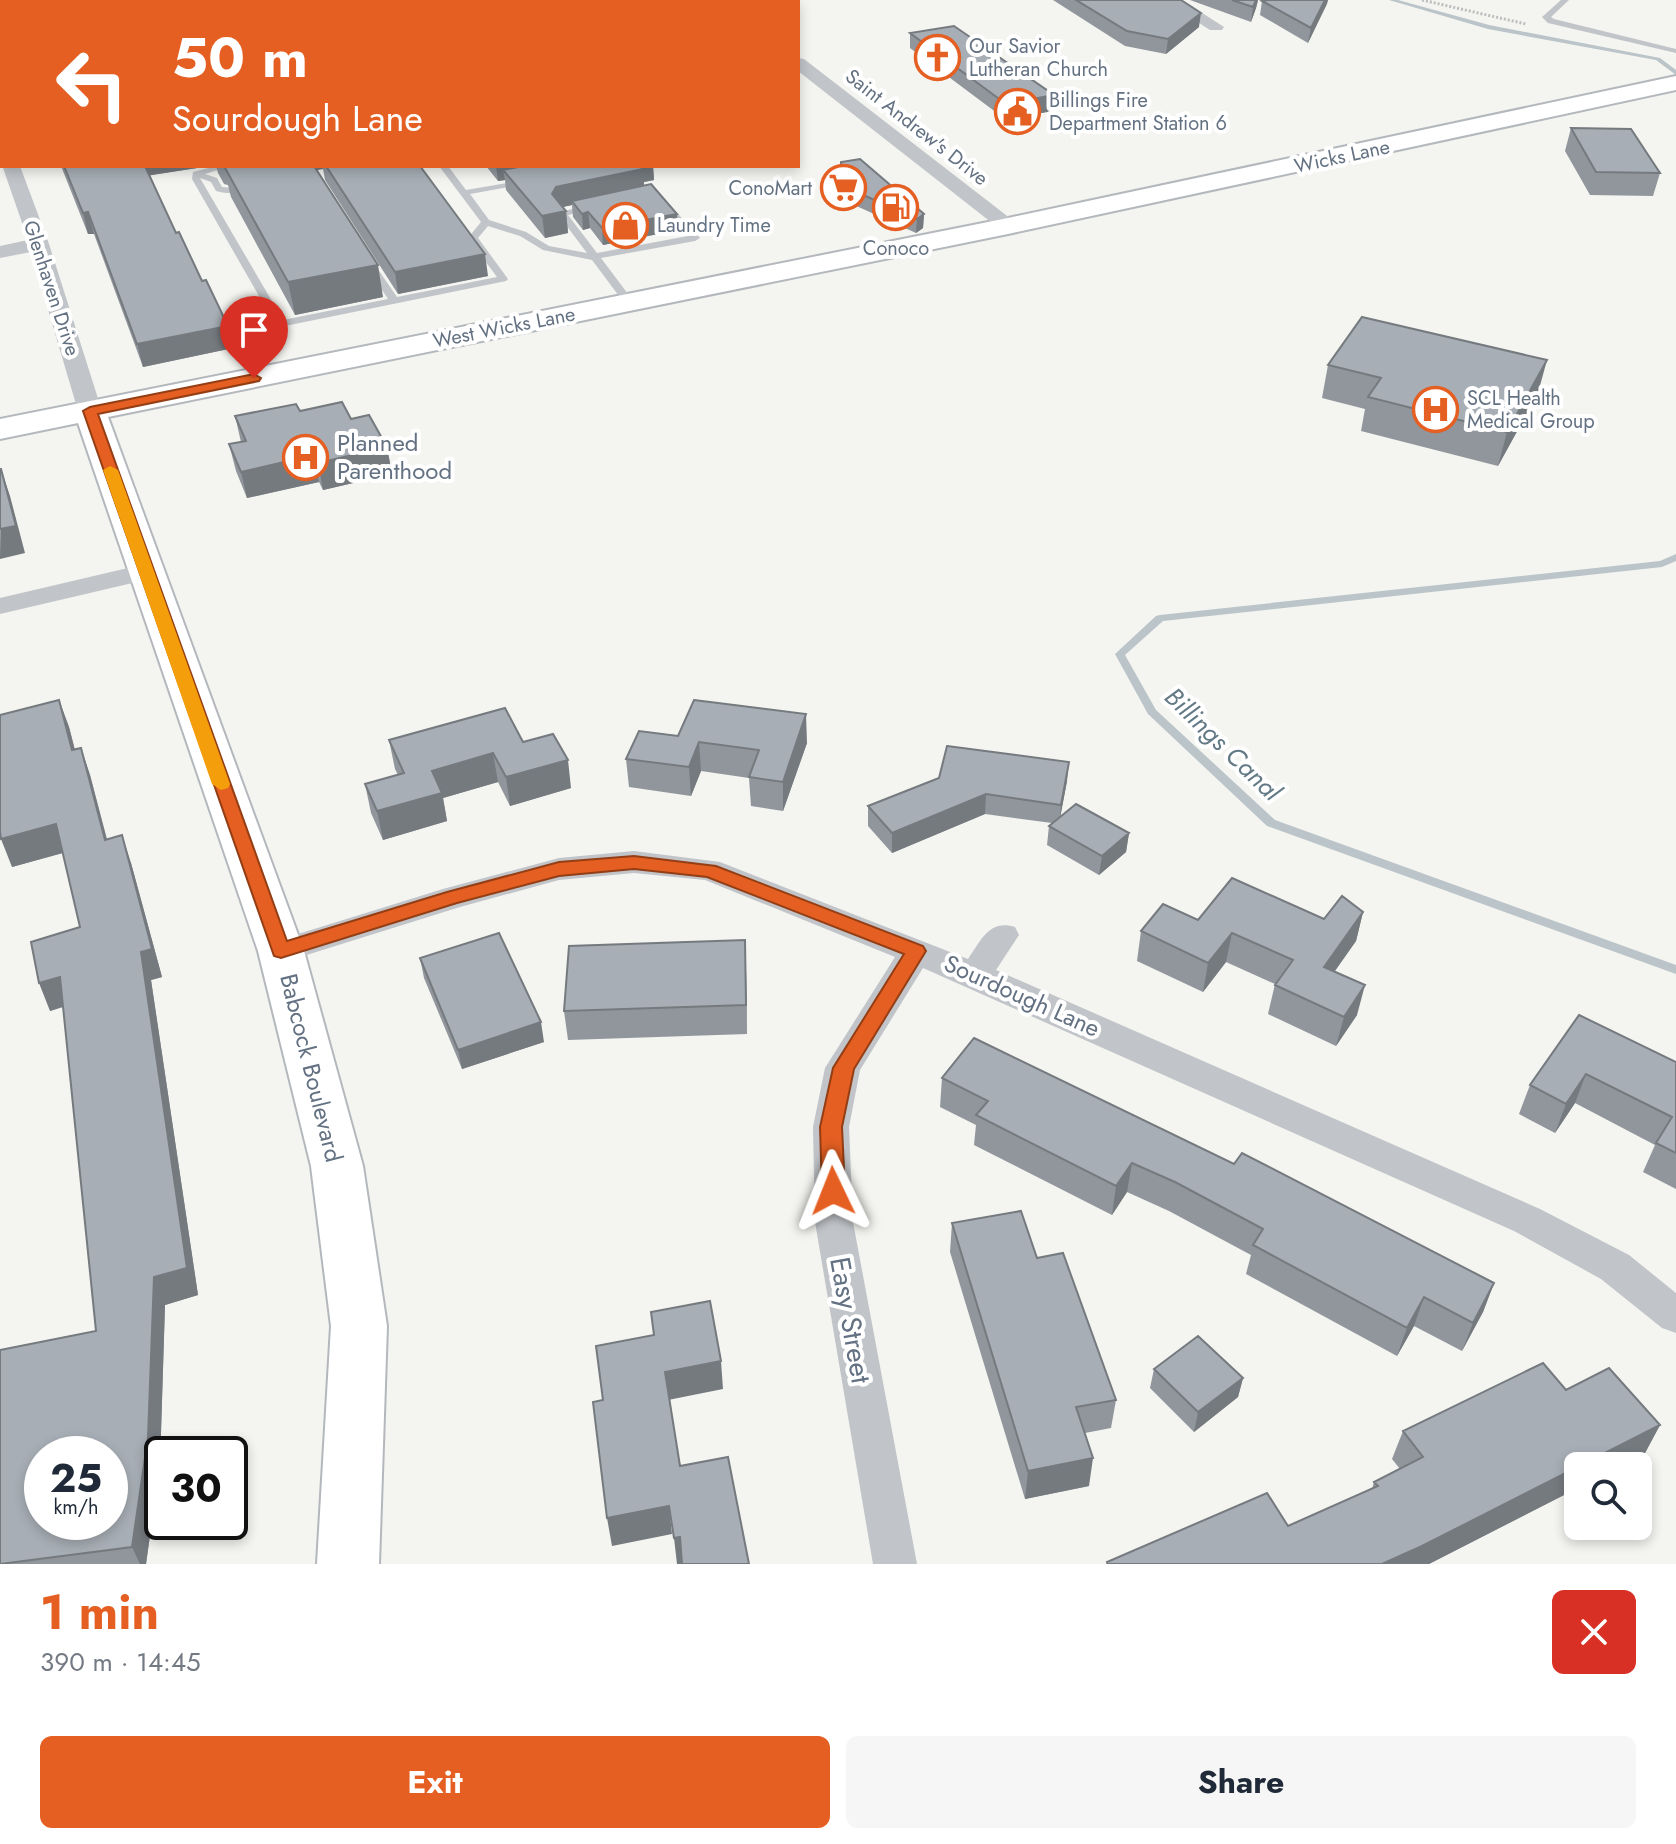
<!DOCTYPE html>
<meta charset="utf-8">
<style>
body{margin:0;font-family:Jost,sans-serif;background:#f6f6f7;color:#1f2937;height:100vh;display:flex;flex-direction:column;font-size:30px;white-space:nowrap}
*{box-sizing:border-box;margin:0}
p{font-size:26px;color:#747a83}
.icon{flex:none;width:44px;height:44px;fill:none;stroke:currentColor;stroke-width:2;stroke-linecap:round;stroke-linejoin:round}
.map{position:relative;height:1564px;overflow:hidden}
.details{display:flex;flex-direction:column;background:#fff;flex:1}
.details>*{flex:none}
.top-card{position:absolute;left:0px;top:0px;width:800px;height:168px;box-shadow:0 4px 12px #0003;background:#e45f21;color:#fff;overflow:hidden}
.controls{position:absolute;left:1564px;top:1452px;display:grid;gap:16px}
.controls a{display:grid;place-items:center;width:88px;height:88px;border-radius:12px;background:#fff;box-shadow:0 4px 12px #0003;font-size:40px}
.speed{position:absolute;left:24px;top:1436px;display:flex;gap:16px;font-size:40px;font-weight:700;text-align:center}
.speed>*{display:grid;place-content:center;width:104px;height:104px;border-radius:50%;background:#fff;box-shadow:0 4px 12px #0003;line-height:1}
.speed small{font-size:20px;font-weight:400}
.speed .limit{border:4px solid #111;border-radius:12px;background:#fff;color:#111}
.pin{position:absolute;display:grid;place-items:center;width:68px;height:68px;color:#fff;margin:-82px -34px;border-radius:50% 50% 50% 0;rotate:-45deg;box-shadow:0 0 8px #0007}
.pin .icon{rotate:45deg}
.me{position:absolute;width:88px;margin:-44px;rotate:358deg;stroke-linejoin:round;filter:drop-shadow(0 0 6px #0008)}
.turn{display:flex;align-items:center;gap:28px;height:168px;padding:0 40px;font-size:36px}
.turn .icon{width:104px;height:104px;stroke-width:2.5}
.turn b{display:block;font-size:56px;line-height:68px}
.round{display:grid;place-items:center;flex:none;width:84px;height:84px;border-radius:12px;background:#f6f6f7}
.overview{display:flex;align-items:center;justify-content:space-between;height:136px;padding:0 40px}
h1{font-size:48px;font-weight:700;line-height:60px;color:#e45f21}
.cta{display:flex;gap:16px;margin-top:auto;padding:16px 40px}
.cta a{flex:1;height:92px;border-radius:12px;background:#e45f21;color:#fff;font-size:32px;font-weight:700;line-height:92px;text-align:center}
.cta a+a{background:#f6f6f7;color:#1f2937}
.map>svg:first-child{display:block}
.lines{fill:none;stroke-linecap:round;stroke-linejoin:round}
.stream{fill:#bac4c9;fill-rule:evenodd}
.secondary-casing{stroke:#b4b8bd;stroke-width:4}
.path{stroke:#bbbdbf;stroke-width:3;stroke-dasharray:2 2;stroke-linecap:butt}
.lane{fill:#c1c4c8;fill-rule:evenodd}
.street{fill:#c1c4c8;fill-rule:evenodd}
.secondary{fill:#fff;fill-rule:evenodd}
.wall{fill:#90969c}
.shaded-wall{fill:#757a7f}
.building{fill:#a7aeb5;stroke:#757a7f;stroke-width:2;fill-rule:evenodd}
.route{fill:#e45f21;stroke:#943e15;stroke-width:2}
.slow{fill:#f59e0b}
.labels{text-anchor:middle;stroke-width:8;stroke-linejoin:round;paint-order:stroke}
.far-poi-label{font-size:20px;fill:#637182;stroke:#fff;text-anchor:start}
.far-street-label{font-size:20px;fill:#637182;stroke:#fff}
.poi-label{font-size:24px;fill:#637182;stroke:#fff;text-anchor:start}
.street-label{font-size:24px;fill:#637182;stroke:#fff}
.water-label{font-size:26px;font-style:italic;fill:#637a86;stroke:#fff}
.near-street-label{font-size:28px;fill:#637182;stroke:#fff}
</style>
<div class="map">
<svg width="1676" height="1564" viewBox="0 0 1676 1564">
<rect width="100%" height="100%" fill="#f4f4f0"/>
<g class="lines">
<!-- stream -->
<path class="stream" d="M1389,0H1398L1489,25L1660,58L1676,70V75L1656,60L1488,29Z
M1676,554V561L1662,567L1163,621L1125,655L1156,710L1275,820L1676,965V974L1267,826L1148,714L1115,654L1156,616L1160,615L1660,561Z"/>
<defs>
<path id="secondary" d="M1676,76V90L1008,234L108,417L304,951L363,1166L387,1326L379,1564H317L331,1326L311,1166L258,951L78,423L0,439V419L1008,218Z"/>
</defs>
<!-- secondary casing -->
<use href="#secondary" class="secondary-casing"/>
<!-- path -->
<path class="path" d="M1422,0L1526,24"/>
<!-- lane -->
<path class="lane" d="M1561,0H1569L1551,17L1554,19L1676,49V53L1548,23L1542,17Z
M216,166H230L205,174L217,178L222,187L233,188L248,185L252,188C241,195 228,194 216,191L211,182L200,178L283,320L388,299L365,264L370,261L373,262L397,297L497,277L468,238L481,222L439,166H448L466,190L525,180V184L470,194L489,220L526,232L549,246L587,253L557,213L591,204L596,207L594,209L568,215L597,253L688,236L661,206L666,203L669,204L700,238L695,241L601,258L634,302L629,305L625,304L592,260L543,250L520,236L488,226L478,238L508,279L506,281L280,327L275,324L192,179L193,172Z"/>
<!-- street -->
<path class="street" d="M612,0H635L636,2H613Z
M647,0H665L646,2Z
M1163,0H1182L1224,27L1222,30H1210Z
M798,58L804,59L1015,222L1018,226L1015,230H1001L798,71Z
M0,139L2,140V152L0,151Z
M2,165L20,166L49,244L102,411L98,416H82L78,411L31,252L0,258V246L28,240Z
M145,564L154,566L158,572L154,578L0,614V598Z
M634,851L720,862L968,959C981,941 989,919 1015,927L1019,935L996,970L1540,1209L1629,1255L1676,1293V1333L1662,1328L1601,1279L1514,1231L923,968L860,1070L849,1127L853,1222L917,1564H873L815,1222L813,1127L825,1068L895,957L705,880L634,873L559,880L460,907L281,963L269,959L264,951L269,943L443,889L559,858Z"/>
<!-- secondary -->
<use href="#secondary" class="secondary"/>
</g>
<!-- wall -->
<path class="wall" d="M1053,0H1181L1199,27L1166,54L1125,46Z
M1190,0H1258L1256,8L1251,22Z
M1268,0H1328L1308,43L1260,15L1262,1Z
M910,33L1054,95L1053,111L1005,119L910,48Z
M1571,128L1660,173L1653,196L1590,195L1565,151Z
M841,162L924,214L923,228L916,233L841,199Z
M61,166H210L150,175L176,233L228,326L233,348L143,367L94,234H88Z
M216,166H420L488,276L398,294L325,180L323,169L316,170L383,297L295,315L231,197L228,185L224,184L218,173Z
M486,166H653L654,180L644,182V186L677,214L678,230L603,245L590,228L583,230L573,217L572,205L563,207L566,211L568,233L545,238L506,190L505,180L498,181Z
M1328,365L1538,393L1498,466L1361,431L1365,409L1322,398Z
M300,411L351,419L387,447L392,474L323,490L319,482L247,498L236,471L229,444L241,442L235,416Z
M59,700L69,727L75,750L81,748L90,775L107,839L131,863L162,977L151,980L198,1295L165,1305L160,1464L146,1564H0L96,1331L63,1007L50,1011L80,927L63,853L12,867Z
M678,736L807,743L783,811L751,806L749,778L701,771L691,796L629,787L626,759Z
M389,740L523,742L571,788L510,806L498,782L443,798L447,821L383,840L371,813L365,784L398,775L395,769Z
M1067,781L1060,817L1129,833L1126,852L1099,875L1047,845L1049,826L1052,823L985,814L892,853L868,826V806Z
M1363,912L1356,941L1335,971L1357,1015L1336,1046L1268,1014L1275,984L1226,962L1203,992L1137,961L1141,931L1198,920L1324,919Z
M420,958L544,1042L462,1069L424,978Z
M746,970L747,1034L568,1040L564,1011Z
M1579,1015L1676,1062V1189L1643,1172L1655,1145L1575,1103L1555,1133L1519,1114L1530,1085Z
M942,1078L1234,1164L1494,1283L1483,1312L1462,1351L1414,1326L1397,1356L1246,1274L1251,1255L1169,1211L1127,1192L1112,1215L974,1145L976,1125L940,1107Z
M952,1223L1037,1258L1116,1400L1111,1428L1085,1433L1089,1486L1025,1499L950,1252Z
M1154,1369L1243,1378L1238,1397L1194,1432L1150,1388Z
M1566,1390L1660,1425L1645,1453L1429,1564H1106L1107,1562L1288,1526L1372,1489L1374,1482L1400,1469L1392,1459L1403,1431Z"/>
<!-- shaded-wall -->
<path class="shaded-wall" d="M1256,0H1258L1256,8L1251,22L1253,7Z
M1325,0H1328L1327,4L1308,43L1311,28Z
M1201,13L1199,27L1166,54L1168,39Z
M2,93V118L0,120V95Z
M1054,95L1053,111L1005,119L1006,104Z
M143,166H210L146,176Z
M229,166H322L323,169L234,185Z
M496,166H570L503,170L505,180L498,181Z
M637,166H653L654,180L644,182V190L572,201V205L558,208L566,211L568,233L545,238L542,216L556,187Z
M88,212L94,234H88L83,213Z
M588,212L590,228L583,230L582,214Z
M677,214L678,230L603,245L602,228Z
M924,214L923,228L916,233L917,219Z
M485,254L488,276L398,294L395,272Z
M378,265L383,297L295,315L288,282Z
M228,326L233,348L143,367L137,344Z
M1547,360L1538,393L1498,466L1507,432Z
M387,447L392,474L323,490L318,463Z
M314,455L319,482L247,498L241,472Z
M1,469L10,496L25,553L0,559Z
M59,700L69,727L82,778L72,750Z
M806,714L807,743L783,811V782Z
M699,742L701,771L691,796L689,767Z
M81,748L90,775L114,868L105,840Z
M493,753L498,782L443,798L447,821L383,840L377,811L432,771Z
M568,760L571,788L510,806L506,777Z
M1069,762L1067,781L1059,824L1061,805Z
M986,794L985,814L892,853V833Z
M56,824L66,852L12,867L1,839Z
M1129,833L1126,852L1099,875L1102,856Z
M122,835L131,863L162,977L151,980L198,1295L165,1305L160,1464L146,1564H140L132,1547Z
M1363,912L1356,941L1317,996L1324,967Z
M1232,933L1226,962L1203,992L1208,963Z
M745,940L746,970L747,1034L746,1005Z
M60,977L71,1004L50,1011L39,983Z
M1365,985L1357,1015L1336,1046L1344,1017Z
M541,1022L544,1042L462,1069L458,1050Z
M1586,1074L1575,1103L1555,1133L1566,1104Z
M1132,1163L1127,1192L1112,1215L1116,1186Z
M1494,1283L1483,1312L1462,1351L1473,1323Z
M1424,1297L1414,1326L1397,1356L1407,1328Z
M721,1361L723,1389L668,1400L665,1372Z
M1243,1378L1238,1397L1194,1432L1198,1412Z
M1660,1425L1645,1453L1620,1466H1579Z
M1093,1458L1089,1486L1025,1499L1028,1471Z
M1578,1467V1488L1429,1564H1382Z
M669,1506L672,1534L612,1546L607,1518Z
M680,1537L683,1564H677L674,1538Z"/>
<!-- building -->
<path class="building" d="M41,0H111L110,2H40Z
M141,0H552L555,2H128Z
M1076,0H1181L1201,13L1168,39L1127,31Z
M1232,0H1256L1253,7Z
M1268,0H1325L1311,28L1262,1Z
M954,26L1054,95L1006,104L910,33Z
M0,33H2V93L0,95Z
M1571,128L1631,129L1660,173L1596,172Z
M860,159L924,214L917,219L841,185V162Z
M64,166H145L176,233L179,232L202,281L206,280L228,326L137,344L88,212L83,213Z
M224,166H314L378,265L288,282Z
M326,166H420L485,254L395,272Z
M523,166H640L643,169L556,187L552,194L566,211L542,216L503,170Z
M651,184L677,214L602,228L588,212L582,214L572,201Z
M1362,317L1547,360L1507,432L1368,397L1381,378L1328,365Z
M342,402L351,419L369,415L387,447L318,463L314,455L241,472L229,444L246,441L235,416L296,404L300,411Z
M0,469H1L16,526L0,529Z
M59,700L72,750L81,748L105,840L122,835L152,949L141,952L187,1268L154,1277L148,1437L132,1547L0,1564V1350L96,1331L60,977L39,983L31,942L80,927L56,824L1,839L0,832V715ZM42,1454H110V1522H42Z
M694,700L806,714L783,782L749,777L759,750L699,742L689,767L626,759L639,731L678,736Z
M505,708L523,742L553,734L568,760L506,777L493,753L432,771L442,793L377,811L365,784L404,773L389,740Z
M947,746L1069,762L1061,805L986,794L892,833L868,806L939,778Z
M1076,804L1129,833L1102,856L1049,826Z
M1232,878L1324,919L1342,896L1363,912L1324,967L1365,985L1344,1017L1275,985L1293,960L1232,933L1208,963L1141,931L1163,904L1198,920Z
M499,933L541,1022L458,1050L420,958Z
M745,940L746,1005L564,1011L569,946Z
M1579,1015L1676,1062V1153L1656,1143L1672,1117L1586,1074L1566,1104L1530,1085Z
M974,1038L1234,1164L1242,1153L1494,1283L1473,1323L1424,1297L1407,1328L1253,1245L1263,1229L1175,1182L1132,1163L1116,1186L976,1115L988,1101L942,1078Z
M1021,1211L1037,1258L1063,1253L1116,1400L1076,1407L1093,1458L1028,1471L952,1223Z
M710,1301L721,1361L665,1372L680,1466L728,1457L749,1564H682L680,1537L674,1538L669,1506L607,1518L593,1402L603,1400L596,1346L654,1335L651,1312Z
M1198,1336L1243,1378L1198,1412L1154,1369Z
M1543,1363L1566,1390L1609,1368L1660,1425L1422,1546L1382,1564H1108L1107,1562L1267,1493L1288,1526L1378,1486L1374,1482L1423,1457L1403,1431Z"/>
<!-- route -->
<path class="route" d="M254,374L261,378L259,381L98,414L287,941L447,892L559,862L634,856L716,866L923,946L926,951L854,1069L842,1127L845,1191L841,1197L833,1200L825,1197L822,1191L820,1127L833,1068L904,954L707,877L634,869L559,876L457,903L281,958L274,956L83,411L90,407Z"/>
<!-- slow -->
<path class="slow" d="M110,466L118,470L230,784L228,788L221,790L212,784L103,470Z"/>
<!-- icons -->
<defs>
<symbol id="church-ring" viewBox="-11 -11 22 22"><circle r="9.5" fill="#fff" stroke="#e45f21" stroke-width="1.5"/><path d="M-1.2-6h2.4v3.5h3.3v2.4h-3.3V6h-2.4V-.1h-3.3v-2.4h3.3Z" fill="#e45f21"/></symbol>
<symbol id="civic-ring" viewBox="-11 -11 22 22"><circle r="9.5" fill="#fff" stroke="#e45f21" stroke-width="1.5"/><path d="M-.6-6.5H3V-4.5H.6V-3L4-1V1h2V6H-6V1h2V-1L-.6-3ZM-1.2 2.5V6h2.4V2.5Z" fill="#e45f21"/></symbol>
<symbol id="supermarket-ring" viewBox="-11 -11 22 22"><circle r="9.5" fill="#fff" stroke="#e45f21" stroke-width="1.5"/><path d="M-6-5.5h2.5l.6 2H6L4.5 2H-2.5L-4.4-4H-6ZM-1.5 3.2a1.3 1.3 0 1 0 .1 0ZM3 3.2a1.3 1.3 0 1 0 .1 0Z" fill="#e45f21"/></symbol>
<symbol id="fuel-ring" viewBox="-11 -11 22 22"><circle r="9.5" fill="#fff" stroke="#e45f21" stroke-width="1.5"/><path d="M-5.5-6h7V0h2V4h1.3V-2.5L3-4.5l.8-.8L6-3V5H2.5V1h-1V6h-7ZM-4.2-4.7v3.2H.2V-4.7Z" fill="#e45f21"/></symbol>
<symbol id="shop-ring" viewBox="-11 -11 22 22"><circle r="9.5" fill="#fff" stroke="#e45f21" stroke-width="1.5"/><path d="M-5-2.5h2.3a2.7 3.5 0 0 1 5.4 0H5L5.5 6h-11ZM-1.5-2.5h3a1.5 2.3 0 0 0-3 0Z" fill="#e45f21"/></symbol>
<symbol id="hospital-ring" viewBox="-11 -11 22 22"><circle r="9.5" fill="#fff" stroke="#e45f21" stroke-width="1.5"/><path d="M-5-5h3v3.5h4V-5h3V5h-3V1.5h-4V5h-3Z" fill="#e45f21"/></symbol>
</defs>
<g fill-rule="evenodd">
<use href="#church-ring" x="912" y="32" width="51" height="51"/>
<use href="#civic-ring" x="992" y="86" width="51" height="51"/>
<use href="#supermarket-ring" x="818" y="162" width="51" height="51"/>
<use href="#fuel-ring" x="870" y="182" width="51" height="51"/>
<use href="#shop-ring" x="600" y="200" width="51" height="51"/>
<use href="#hospital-ring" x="1410" y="384" width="51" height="51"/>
<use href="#hospital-ring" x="280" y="432" width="51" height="51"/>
</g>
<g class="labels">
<!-- far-poi labels -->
<g class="far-poi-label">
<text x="969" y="53">Our Savior<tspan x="969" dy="23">Lutheran Church</tspan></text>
<text x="1049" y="107">Billings Fire<tspan x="1049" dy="23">Department Station 6</tspan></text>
<text x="812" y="195" text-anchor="end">ConoMart</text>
<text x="657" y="232">Laundry Time</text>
<text x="896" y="255" text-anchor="middle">Conoco</text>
<text x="1467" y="405">SCL Health<tspan x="1467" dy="23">Medical Group</tspan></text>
</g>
<!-- far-street labels -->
<g class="far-street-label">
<text transform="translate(917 127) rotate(38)" y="7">Saint Andrew's Drive</text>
<text transform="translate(1342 156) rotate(-12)" y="7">Wicks Lane</text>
<text transform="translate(52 288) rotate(72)" y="7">Glenhaven Drive</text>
<text transform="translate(504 327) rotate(-11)" y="7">West Wicks Lane</text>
</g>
<!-- poi labels -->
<g class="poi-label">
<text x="337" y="451">Planned<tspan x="337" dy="28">Parenthood</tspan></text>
</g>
<!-- street labels -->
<g class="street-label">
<text transform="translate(1022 996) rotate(24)" y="8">Sourdough Lane</text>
<text transform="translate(311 1068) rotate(76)" y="8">Babcock Boulevard</text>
</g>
<!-- water labels -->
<g class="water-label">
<text transform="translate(1223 744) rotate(44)" y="9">Billings Canal</text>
</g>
<!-- near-street labels -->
<g class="near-street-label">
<text transform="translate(851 1320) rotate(80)" y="10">Easy Street</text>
</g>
</g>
</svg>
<div class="controls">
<a><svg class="icon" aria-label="search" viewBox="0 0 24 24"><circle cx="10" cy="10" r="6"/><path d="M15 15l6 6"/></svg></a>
</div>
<div class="speed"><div>25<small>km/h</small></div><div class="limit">30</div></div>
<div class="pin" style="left:254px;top:378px;background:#d93025"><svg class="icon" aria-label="arrive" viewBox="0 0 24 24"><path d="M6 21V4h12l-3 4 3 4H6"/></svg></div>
<svg class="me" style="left:833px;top:1191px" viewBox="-20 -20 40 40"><path d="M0-17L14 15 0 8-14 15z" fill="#e45f21" stroke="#fff" stroke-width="4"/></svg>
<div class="top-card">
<div class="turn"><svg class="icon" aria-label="left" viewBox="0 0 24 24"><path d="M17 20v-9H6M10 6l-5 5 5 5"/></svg><div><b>50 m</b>Sourdough Lane</div></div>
</div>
</div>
<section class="details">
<div class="overview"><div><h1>1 min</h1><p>390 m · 14:45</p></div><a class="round" style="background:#d93025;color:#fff"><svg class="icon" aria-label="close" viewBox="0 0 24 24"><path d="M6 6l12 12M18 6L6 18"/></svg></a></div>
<div class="cta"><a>Exit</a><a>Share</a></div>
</section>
